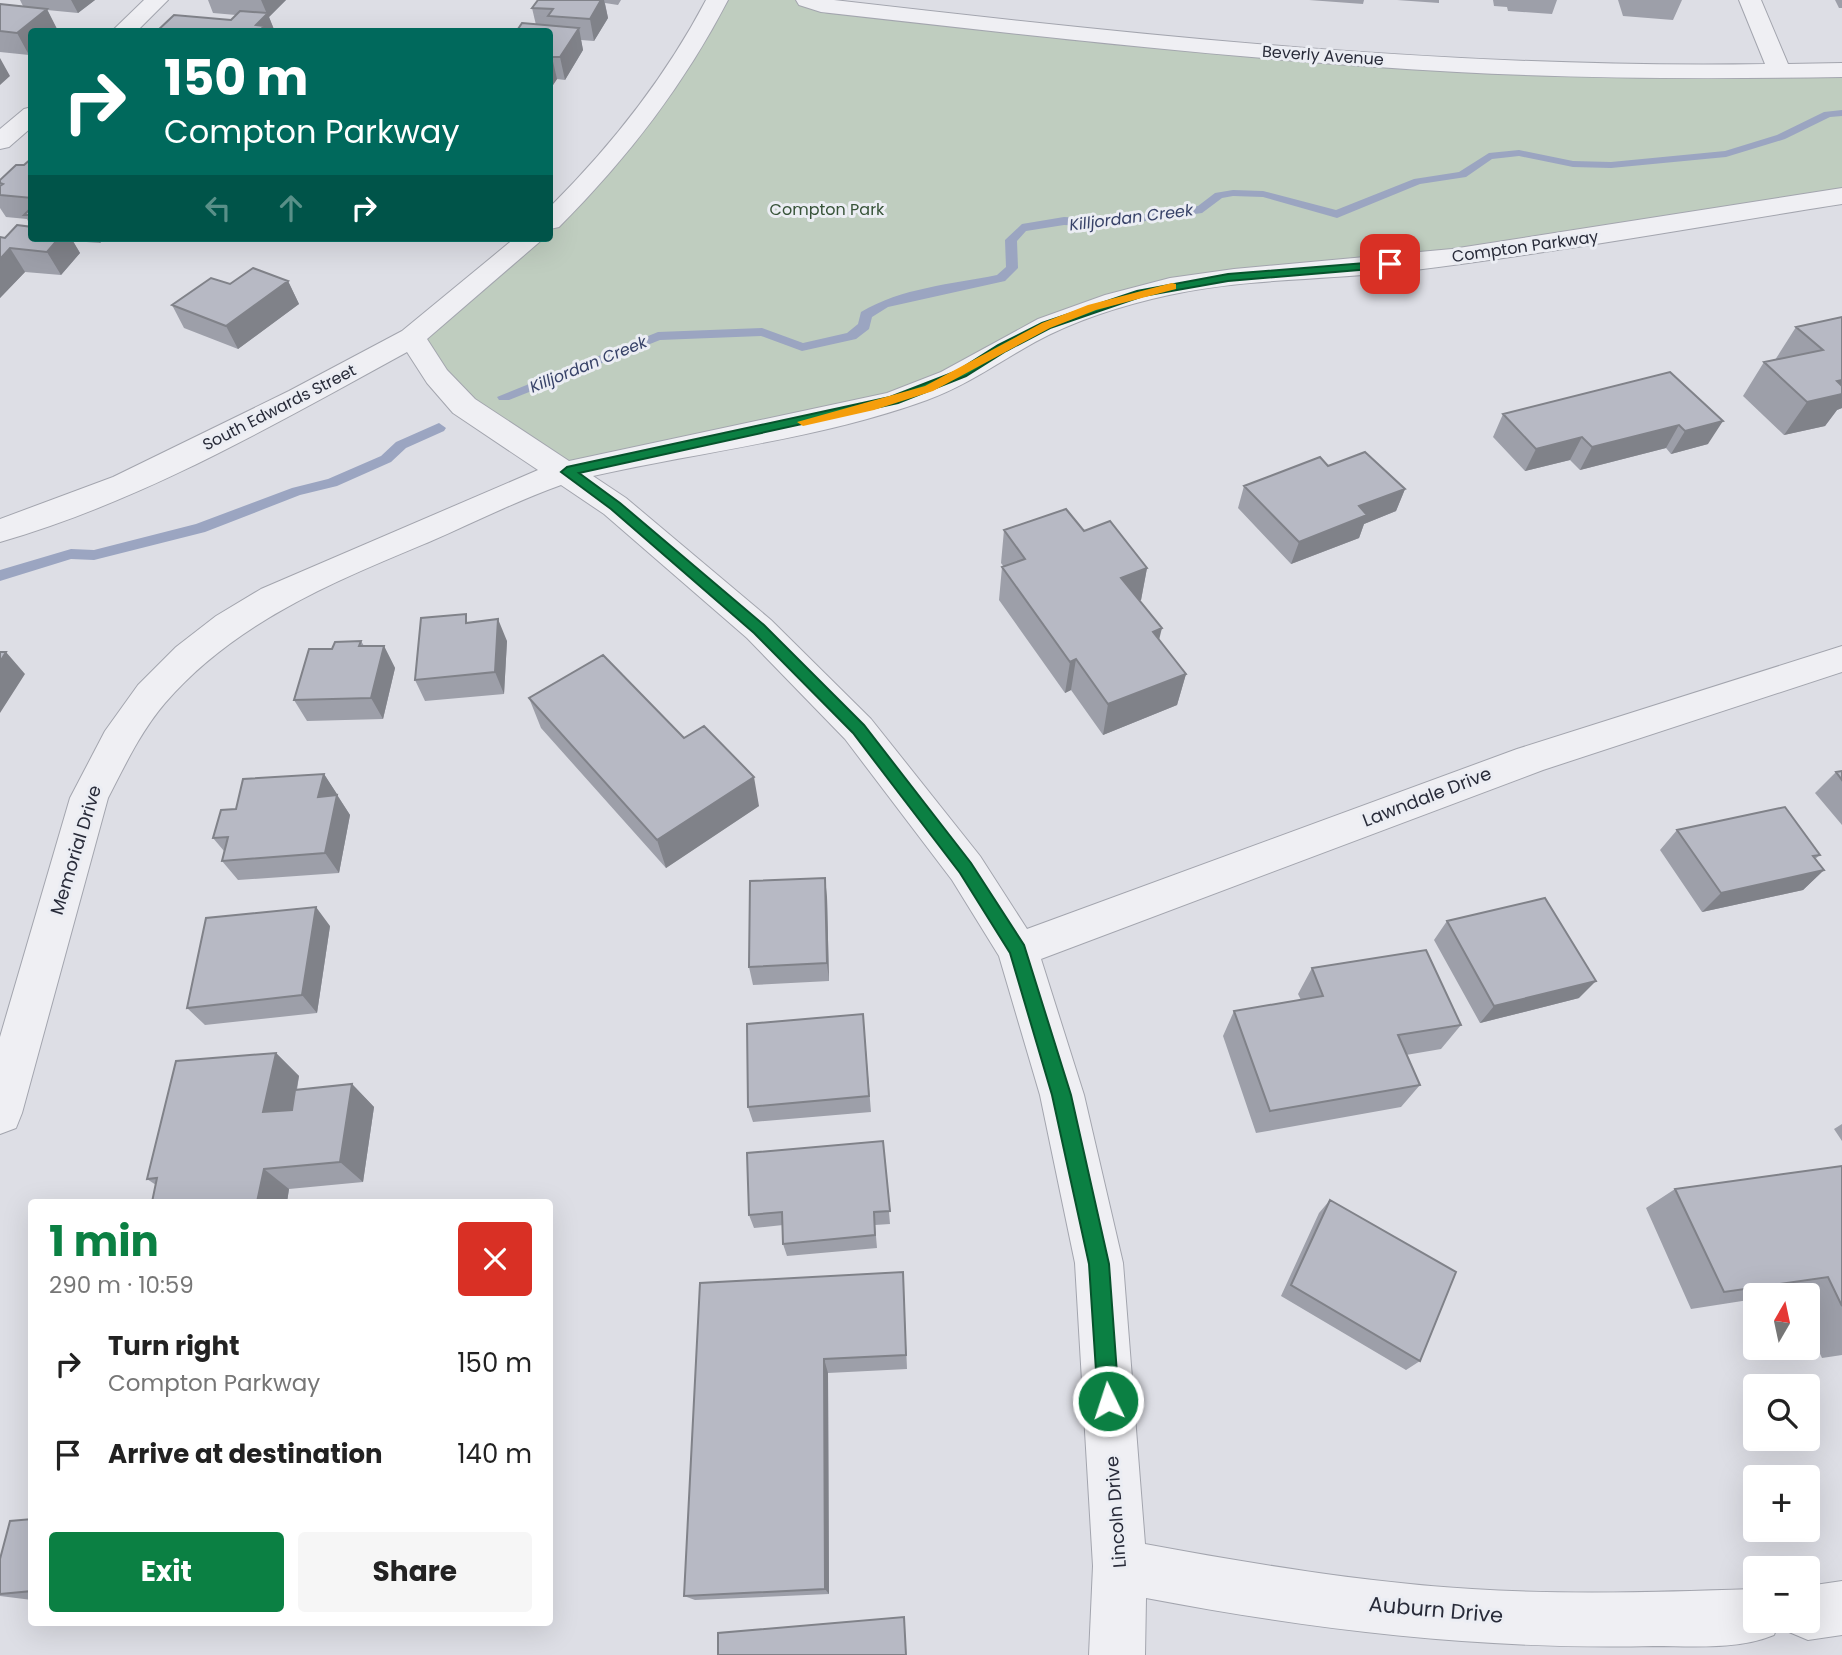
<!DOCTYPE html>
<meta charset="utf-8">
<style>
body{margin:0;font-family:Poppins,sans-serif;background:#f6f6f6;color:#222;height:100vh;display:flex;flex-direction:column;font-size:26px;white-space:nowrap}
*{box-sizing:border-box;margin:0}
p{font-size:23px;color:#767676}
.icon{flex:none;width:38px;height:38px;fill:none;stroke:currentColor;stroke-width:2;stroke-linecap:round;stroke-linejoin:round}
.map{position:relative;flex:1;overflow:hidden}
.drawer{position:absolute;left:28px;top:1199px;width:525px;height:427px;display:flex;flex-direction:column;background:#fff;border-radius:7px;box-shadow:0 7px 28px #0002}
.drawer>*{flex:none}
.banner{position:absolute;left:28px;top:28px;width:525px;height:214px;border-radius:7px;box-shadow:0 7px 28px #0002;background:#00695c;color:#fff;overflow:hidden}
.needle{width:46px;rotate:9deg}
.tools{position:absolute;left:1743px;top:1283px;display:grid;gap:14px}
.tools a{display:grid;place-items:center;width:77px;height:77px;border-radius:7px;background:#fff;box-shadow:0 7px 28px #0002;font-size:35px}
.pin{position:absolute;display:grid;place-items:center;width:60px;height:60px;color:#fff;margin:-30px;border-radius:14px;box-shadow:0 4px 10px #0006}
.me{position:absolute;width:77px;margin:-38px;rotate:356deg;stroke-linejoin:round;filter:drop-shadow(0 0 5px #0008)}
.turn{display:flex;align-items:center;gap:24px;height:147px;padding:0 21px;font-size:32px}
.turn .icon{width:91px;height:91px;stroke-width:2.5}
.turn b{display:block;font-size:49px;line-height:60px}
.lanes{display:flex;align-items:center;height:66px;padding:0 21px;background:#0003;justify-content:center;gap:35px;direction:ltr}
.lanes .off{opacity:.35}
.round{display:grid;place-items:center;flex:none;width:74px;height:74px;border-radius:7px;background:#f6f6f6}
.summary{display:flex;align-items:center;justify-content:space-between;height:119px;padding:0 21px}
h1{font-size:42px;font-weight:700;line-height:52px;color:#0b8043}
.action{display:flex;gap:14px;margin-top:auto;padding:14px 21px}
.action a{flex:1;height:80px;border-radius:7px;background:#0b8043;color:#fff;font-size:28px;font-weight:700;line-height:80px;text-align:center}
.action a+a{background:#f6f6f6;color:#222}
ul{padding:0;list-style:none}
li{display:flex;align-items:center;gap:21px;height:91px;padding:0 21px}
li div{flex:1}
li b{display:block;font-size:26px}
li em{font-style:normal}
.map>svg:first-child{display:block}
.green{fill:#bfcdbf}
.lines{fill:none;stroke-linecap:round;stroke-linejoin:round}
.stream{fill:#9ba5c1;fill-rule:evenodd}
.street-casing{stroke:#a3a5ae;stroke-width:2}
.street{fill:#efeff3;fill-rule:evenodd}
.wall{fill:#9d9fa9}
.shaded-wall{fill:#808289}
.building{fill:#b7b9c4;stroke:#808289;stroke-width:2}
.route{fill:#0b8043;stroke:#07532c;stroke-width:2}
.slow{fill:#f59e0b}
.labels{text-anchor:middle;stroke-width:6;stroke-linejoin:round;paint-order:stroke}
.far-street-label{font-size:16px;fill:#282b39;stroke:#ebedf3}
.far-park-label{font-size:16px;fill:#375338;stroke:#ebedf3}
.far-water-label{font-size:16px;font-style:italic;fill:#374268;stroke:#ebedf3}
.street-label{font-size:18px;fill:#282b39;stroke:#ebedf3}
.near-street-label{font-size:21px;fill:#282b39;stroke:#ebedf3}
</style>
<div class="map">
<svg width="1842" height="1655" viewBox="0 0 1842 1655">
<rect width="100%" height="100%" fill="#dddee5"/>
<!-- green -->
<path class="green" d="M717,0H807L1435,63L1842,70V197L1141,293L929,388L567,472L489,424L412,337L531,238H550V221L580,192Z"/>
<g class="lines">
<!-- stream -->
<path class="stream" d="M1842,110V116L1830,117L1785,139L1726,157L1611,168L1573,167L1519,156L1492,159L1466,177L1420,184L1337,218L1263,197L1233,196L1222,198L1202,213L1104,227L1064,225L1026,231L1017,241L1018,268L1005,281L888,307L872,317L869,329L856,339L802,351L761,336L660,340L509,400H499L497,397L658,332L762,328L803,343L847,333L858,324L861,312C901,288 952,284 997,275L1006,267L1005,240L1022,224L1064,217L1104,219L1148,214L1198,206L1215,193L1233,190L1263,191L1336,210L1414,179L1459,172L1489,153L1519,150L1573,161L1611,162L1725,151L1777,135L1824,112Z
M439,423L446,428L444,431L406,448L391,462L337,486L300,495L205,532L94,560L71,559L0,581V570L71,549L94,550L196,524L292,488L328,479L381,456L396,442Z"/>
<defs>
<path id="street" d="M144,0H168L136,32H111Z
M706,0H728C684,85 627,159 559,227L550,229V207C612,145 665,78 706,0Z
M796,0H834C1143,36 1454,69 1765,64L1739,0H1761L1788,64L1842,63V77C1714,79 1585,79 1457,72C1244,60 1033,36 821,12L799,5Z
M32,107V127L9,147L0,149V129L24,109Z
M1842,188V204C1697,227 1553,253 1407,271C1328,280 1247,278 1169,295C1123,305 1076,320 1035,342C999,362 966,386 927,400C820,439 703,451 593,476L626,498L771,620L871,719L980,856L1027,929L1517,749L1842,646V672L1543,770L1041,959L1084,1095L1123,1263L1145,1544C1253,1564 1363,1582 1472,1589C1567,1595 1661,1592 1755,1589V1620H1780L1774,1635C1738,1650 1693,1646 1653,1646C1482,1650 1314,1630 1146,1598L1145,1655H1089L1093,1566L1075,1263L1040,1095L999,956L952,880L845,739L747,638L604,514L561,485C516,501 473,523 429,542C333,582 235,622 165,703C141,731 125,765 108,798L22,1113L16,1128L0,1134V1037L70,798L105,731L138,685L176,647L216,616L261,589L538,470L453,413L427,383L407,352C277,423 143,501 0,542V519L113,477L289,391L402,331L515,238H544L427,339L447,370L475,399L569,461L887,393L941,372L1038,319L1105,295L1170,278L1234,269L1452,249Z
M1842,1581V1635L1808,1640L1789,1632L1784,1620H1808V1586Z"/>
</defs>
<!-- street casing -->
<use href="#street" class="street-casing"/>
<!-- street -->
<use href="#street" class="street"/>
</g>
<!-- wall -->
<path class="wall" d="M20,0H95L78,13L47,10L58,31L32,32L29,55L0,52V4L23,6Z
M208,0H286L269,17L275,32H156L231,20L236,15L213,13Z
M538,0H621L618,5L605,3L608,18L594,41L581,40L583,50L565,80L557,79L551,88H550V32L536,25L532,8Z
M1309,0H1364L1363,4Z
M1397,0H1439V3Z
M1493,0H1557L1552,14L1508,11L1507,7L1494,6Z
M1618,0H1682L1673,20L1623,16Z
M1835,0H1842V8H1839Z
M32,158V238H104L100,243L73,241L80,253L61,275L25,272L0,298V237L5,238L31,227L27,219L6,217L0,208V180L24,165Z
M288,281L299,304L238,349L184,328L172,305L230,284Z
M1842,317V408L1837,410L1825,426L1784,435L1743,396L1764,362L1775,360L1796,327Z
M1670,372L1708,444L1671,454L1666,448L1580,470L1570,460L1525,471L1493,437L1503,414Z
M1328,466L1405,489L1396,511L1364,524L1359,538L1291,564L1238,508L1244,486Z
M1004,530L1084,531L1147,568L1141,600L1139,601L1159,640L1186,674L1177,705L1103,735L1071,690L1065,693L999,600L1002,567H1004L1001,563Z
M470,622L507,641L504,694L425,701L415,680Z
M361,641L364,646H384L395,668L383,719L307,721L294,700L332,649Z
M529,698L684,738L759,806L666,868L541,728Z
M1842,771V825L1815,793L1836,772Z
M324,774L350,815L339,873L238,880L222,861L224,851L213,838L236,809Z
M1677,830L1820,855L1815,859L1824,870L1803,890L1702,912L1660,850Z
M827,897L829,981L753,985L749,967Z
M1447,921L1579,998L1480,1023L1434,940Z
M330,926L317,1013L205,1025L187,1008Z
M1312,968L1461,1025L1441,1049L1406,1055L1420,1085L1401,1107L1256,1133L1223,1036L1234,1011L1301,1000L1298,994Z
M863,1014L871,1112L753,1122L748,1107Z
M276,1053L299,1076L297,1090L352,1084L374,1107L363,1182L289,1189L287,1202H152L156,1185L147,1179Z
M1842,1124V1141L1834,1129Z
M883,1141L890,1224L875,1225L877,1248L787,1256L783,1244V1225L754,1228L749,1215Z
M1842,1166V1355L1822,1358L1808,1329V1295H1791V1294L1755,1295V1299L1691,1309L1646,1208L1675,1189Z
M1330,1200L1420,1361L1406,1370L1281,1296L1319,1213Z
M903,1272L907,1369L828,1373L829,1594L695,1600L684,1596L700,1283Z
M32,1519V1600L0,1596V1559Z"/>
<!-- shaded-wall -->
<path class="shaded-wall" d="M71,0H95L78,13Z
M261,0H286L269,17L275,32H258L256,25L267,14Z
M601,0H604L608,18L594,41L590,19Z
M47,9L58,31L32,32V54L29,55L17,33Z
M579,28L583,50L565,80L560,57Z
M552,57L557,79L551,88L550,81V60Z
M0,58L10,76L0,85Z
M59,238H71L80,253L61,275L47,252Z
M97,238H104L100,243Z
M10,248L25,272L0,298V259Z
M288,281L299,304L238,349L226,326Z
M1842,380V408L1837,410L1825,426L1784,435L1807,402L1837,381Z
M1723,421L1708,444L1671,454L1685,431Z
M1679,425L1666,448L1580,470L1592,447Z
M1582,437L1570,460L1525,471L1536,449Z
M1405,489L1396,511L1364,524L1359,538L1291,564L1299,542L1359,506Z
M1147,568L1141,600L1115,610L1121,578Z
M498,619L507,641L504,694L495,672Z
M1162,628L1154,660L1153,632Z
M384,646L395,668L383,719L371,698Z
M6,652L25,674L0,713V662Z
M1076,659L1071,690L1065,693L1070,662Z
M1186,674L1177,705L1103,735L1108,704Z
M324,774L337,794L332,817L318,797Z
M754,777L759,806L666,868L657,840Z
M337,795L350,815L339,873L325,853Z
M1824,870L1803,890L1702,912L1721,893Z
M825,878L827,897L829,981L827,963Z
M316,907L330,926L317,1013L302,995Z
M1596,981L1579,998L1480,1023L1494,1006Z
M276,1053L299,1076L288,1134L263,1112Z
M352,1084L374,1107L363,1182L340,1162Z
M264,1169L289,1189L287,1202H257Z
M824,1359L828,1373L829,1594L825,1589Z"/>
<!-- building -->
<path class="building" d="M538,0H601L590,19L548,16L553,9L532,8Z
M0,4L47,9L17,33L0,31Z
M240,11L268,13L256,25L264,26L259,32H156L174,15L231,20Z
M522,23L579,28L560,57H552L550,60V32H516Z
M32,158V198L0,195V186L3,184L0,183V180L16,165H24Z
M32,207V215H24Z
M17,225L32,227V238H59L47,252L10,248L0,259V237L5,238Z
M253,268L288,281L226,326L172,305L211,278L230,284Z
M1842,317V380L1837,381L1842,386V394L1807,402L1764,362L1823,350L1796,327Z
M1670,372L1723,421L1685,431L1679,425L1592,447L1582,437L1536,449L1503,414Z
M1365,452L1405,489L1359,506L1367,515L1299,542L1244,486L1320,457L1328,466Z
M1066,509L1084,531L1110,521L1147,568L1121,578L1162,628L1153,632L1186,674L1108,704L1076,659L1070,662L1002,567L1025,559L1004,530Z
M466,614V623L498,619L495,672L415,680L421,618Z
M361,641L359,646H384L371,698L294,700L309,649H332L335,642Z
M0,652H6L0,662Z
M603,655L684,738L704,726L754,777L657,840L529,698Z
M1842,771V780L1836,772Z
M324,774L318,797L337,795L325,853L222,861L228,837L213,838L221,810L236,809L243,779Z
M1785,807L1820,855L1813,856L1824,870L1721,893L1677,830Z
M825,878L827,963L749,967L750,881Z
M1545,898L1596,981L1494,1006L1447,921Z
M316,907L302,995L187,1008L206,918Z
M1426,950L1461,1025L1398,1035L1420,1085L1270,1111L1234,1011L1323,996L1312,968Z
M863,1014L869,1096L748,1107L747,1024Z
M276,1053L263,1112L292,1110L295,1090L352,1084L340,1162L264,1169L257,1202H152L157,1178L147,1179L176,1061Z
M883,1141L890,1211L874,1212L875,1235L783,1244L782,1212L749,1215L747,1153Z
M1842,1166V1306L1828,1277L1724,1292L1675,1189Z
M1330,1200L1456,1272L1420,1361L1291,1285Z
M903,1272L906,1355L824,1359L825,1589L684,1596L700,1283Z
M32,1519V1591L0,1594V1559L10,1521Z
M904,1617L906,1655H718V1633Z"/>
<!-- route -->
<path class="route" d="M1390,261L1394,262V267L1228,281L1143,296L1050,328L1006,351L966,376L898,403L579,473L620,503L764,625L864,725L971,863L1024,945L1071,1095L1109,1264L1119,1401L1116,1408L1108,1411L1101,1408L1098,1401L1089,1264L1052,1095L1010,953L960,873L853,733L754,633L611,509L561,472L567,467L890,397L957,371L998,345L1042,323L1137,291L1228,274Z"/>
<!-- slow -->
<path class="slow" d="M1172,283L1176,284V289L1096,310L1050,328L933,391L874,410L803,426L797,422L925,386L1042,323L1088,305Z"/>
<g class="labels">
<!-- far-street labels -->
<g class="far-street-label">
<text transform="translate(1323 55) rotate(4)" y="6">Beverly Avenue</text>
<text transform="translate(1525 246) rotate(-8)" y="6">Compton Parkway</text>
<text transform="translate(279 407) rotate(-27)" y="6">South Edwards Street</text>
</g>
<!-- far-park labels -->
<g class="far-park-label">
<text x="827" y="215">Compton Park</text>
</g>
<!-- far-water labels -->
<g class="far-water-label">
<text transform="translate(1131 217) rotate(-7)" y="6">Killjordan Creek</text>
<text transform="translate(588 364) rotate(-22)" y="6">Killjordan Creek</text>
</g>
<!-- street labels -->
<g class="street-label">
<text transform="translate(1427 797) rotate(-21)" y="6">Lawndale Drive</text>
<text transform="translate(76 850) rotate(-73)" y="6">Memorial Drive</text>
<text transform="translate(1116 1512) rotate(-94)" y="6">Lincoln Drive</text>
</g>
<!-- near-street labels -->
<g class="near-street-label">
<text transform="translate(1436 1610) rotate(5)" y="7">Auburn Drive</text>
</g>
</g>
</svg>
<div class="tools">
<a><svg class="needle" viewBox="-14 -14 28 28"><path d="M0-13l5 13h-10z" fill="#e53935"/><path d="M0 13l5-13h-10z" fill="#767676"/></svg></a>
<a><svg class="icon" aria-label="search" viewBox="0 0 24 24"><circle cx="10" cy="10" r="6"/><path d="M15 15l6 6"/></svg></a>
<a>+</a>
<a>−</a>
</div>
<div class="pin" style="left:1390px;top:264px;background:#d93025"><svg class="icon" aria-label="arrive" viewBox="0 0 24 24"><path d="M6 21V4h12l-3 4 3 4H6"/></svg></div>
<svg class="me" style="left:1108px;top:1401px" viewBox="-20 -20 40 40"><circle r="17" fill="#0b8043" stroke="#fff" stroke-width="3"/><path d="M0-11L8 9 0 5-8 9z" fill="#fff"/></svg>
<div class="banner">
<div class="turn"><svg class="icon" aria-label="right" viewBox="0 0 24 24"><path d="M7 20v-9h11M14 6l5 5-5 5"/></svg><div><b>150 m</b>Compton Parkway</div></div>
<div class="lanes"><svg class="icon off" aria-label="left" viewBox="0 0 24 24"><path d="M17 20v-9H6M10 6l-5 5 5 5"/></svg><svg class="icon off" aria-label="ahead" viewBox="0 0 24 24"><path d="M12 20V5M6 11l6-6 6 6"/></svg><svg class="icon" aria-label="right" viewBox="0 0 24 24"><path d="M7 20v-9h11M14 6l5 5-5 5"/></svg></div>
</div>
<section class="drawer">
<div class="summary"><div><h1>1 min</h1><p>290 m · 10:59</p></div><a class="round" style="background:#d93025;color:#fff"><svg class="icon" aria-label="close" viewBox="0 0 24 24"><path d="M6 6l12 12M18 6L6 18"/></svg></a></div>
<ul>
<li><svg class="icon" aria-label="right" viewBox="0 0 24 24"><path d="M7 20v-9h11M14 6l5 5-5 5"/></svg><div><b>Turn right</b><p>Compton Parkway</p></div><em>150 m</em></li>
<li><svg class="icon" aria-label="arrive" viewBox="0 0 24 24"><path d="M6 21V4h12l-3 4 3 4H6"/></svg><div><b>Arrive at destination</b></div><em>140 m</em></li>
</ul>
<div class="action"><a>Exit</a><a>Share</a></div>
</section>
</div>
